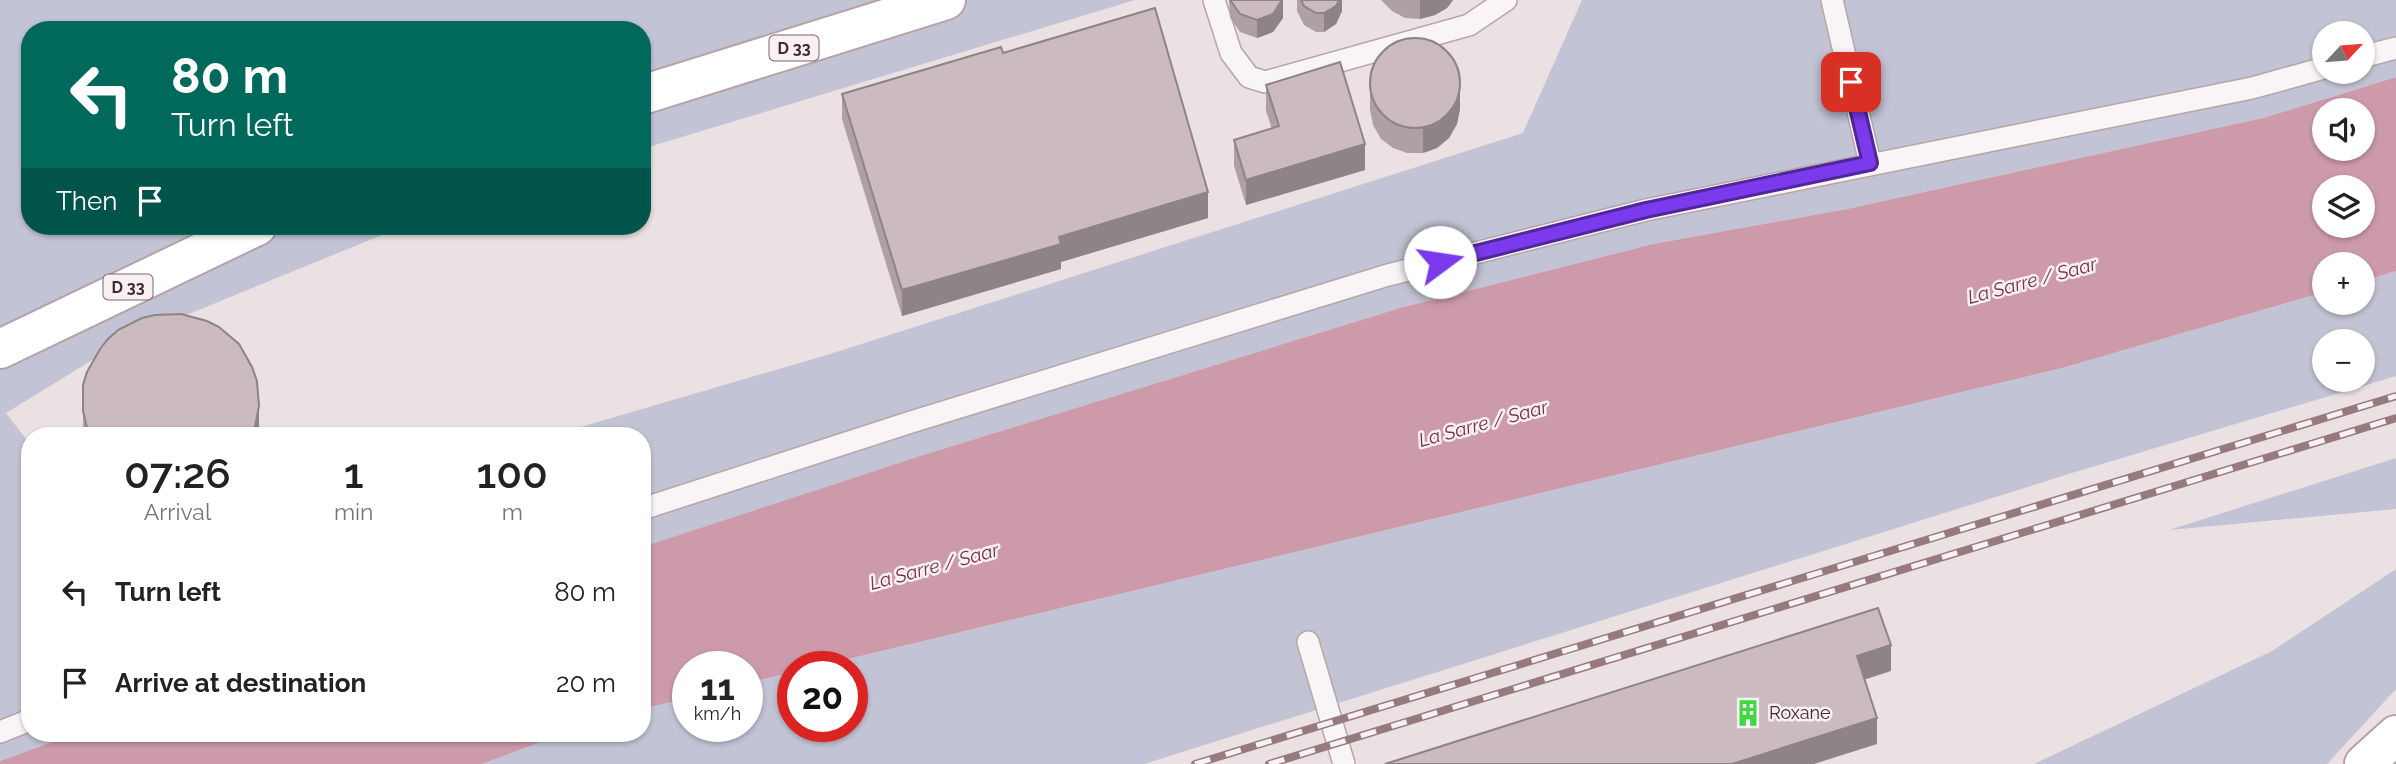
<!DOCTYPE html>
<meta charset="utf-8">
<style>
body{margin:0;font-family:Raleway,sans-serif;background:#f2f2f2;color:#222;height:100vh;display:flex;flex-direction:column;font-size:26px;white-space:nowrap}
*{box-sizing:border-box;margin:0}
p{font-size:23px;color:#767676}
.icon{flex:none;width:38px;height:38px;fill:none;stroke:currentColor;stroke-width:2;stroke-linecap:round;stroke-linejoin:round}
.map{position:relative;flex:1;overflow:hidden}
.details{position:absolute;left:21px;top:427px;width:630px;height:315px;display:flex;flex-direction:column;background:#fff;border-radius:28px;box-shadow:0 2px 5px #0004}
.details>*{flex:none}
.top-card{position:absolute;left:21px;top:21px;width:630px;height:214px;border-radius:28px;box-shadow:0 2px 5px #0004;background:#00695c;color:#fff;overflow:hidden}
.needle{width:46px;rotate:64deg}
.buttons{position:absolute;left:2312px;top:21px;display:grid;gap:14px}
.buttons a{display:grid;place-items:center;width:63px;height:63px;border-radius:50%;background:#fff;box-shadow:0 2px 5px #0004;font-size:35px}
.speed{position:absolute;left:672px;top:651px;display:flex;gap:14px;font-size:35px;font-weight:700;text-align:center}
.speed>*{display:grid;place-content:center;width:91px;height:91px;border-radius:50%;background:#fff;box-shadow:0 2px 5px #0004;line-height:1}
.speed small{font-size:18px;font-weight:400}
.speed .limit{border:10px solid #d22;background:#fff;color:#111}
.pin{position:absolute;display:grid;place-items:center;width:60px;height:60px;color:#fff;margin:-30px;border-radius:14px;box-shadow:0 4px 10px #0006}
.me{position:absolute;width:77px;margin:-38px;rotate:76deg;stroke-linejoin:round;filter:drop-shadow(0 0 5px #0008)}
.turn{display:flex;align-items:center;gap:24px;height:147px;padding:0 35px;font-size:32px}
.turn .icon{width:91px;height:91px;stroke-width:2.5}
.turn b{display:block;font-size:49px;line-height:60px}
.then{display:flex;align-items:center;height:66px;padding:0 35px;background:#0003;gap:14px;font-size:26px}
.eta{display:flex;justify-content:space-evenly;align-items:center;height:119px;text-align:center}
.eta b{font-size:42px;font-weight:600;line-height:49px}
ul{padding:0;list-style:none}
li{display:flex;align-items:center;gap:21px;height:91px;padding:0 35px}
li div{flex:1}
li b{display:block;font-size:26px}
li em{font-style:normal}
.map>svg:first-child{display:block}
.green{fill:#c2c4d5;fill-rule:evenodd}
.water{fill:#cd9aaa;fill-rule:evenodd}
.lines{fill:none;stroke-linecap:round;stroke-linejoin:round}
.lane-casing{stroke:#b6a6a9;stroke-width:24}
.primary-casing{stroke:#b8a0a5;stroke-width:42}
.lane{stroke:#f9f4f5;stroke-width:21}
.primary{stroke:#fff;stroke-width:38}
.rail-casing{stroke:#967a7f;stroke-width:8}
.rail{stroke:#f8f1f3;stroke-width:5;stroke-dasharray:16;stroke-linecap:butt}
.wall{fill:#afa1a3}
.shaded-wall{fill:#8e8385}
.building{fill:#cbbbbe;stroke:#8e8385;stroke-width:2}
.route-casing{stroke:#51269a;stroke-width:18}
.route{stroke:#7c3aed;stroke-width:12}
.labels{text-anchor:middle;stroke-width:5;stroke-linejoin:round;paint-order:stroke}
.shield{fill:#f8f1f3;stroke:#7a6469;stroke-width:2}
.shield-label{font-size:16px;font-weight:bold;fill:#44282e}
.poi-label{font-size:18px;fill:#44282e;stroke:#f8f1f3;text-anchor:start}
.water-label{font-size:19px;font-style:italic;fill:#7b2f44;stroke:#f8f1f3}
</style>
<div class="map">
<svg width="2396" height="764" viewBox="0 0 2396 764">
<rect width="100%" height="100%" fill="#ebe1e3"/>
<!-- green -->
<path class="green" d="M0,0H1135L642,149V30H30V226H404L125,340L6,413L30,444V733H77L0,761Z
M1582,0H2396V77L2263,118L1847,209L1653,244L1400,308L920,456L642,547V436H550L830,354L1523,133ZM2324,33H2362V72H2324Z
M2396,271V376L2072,473L1144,764H482L565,733H642V709L688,698V726H747V683L793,672V726H852V667H815L2062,368L2324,292V303H2362L2363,281ZM2324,341H2362V380H2324Z
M2396,458V509L2169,530Z
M2396,569V689L2327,764H2034L2272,651Z"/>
<!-- water -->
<path class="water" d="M2396,77V271L2363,281L2362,264H2324V292L2062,368L815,667H793V672L747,683V667H688V698L642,709V547L920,456L1400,308L1653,244L1847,209L2263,118ZM2324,110H2362V149H2324ZM2324,187H2362V226H2324Z
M77,733H565L482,764H0V761Z"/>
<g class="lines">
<defs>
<path id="lane" d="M1214,0L1231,53L1249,77L1265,82L1469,25L1506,0
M1832,0L1870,163
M2362,57L2396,48
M642,509L908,423L1388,275L1646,210L2252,88L2324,68
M1308,642L1344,764
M0,732L30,720"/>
<path id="primary" d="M642,95L946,0
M0,349L257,226
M2364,764L2396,735"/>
</defs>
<!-- lane casing -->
<use href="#lane" class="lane-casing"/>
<!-- primary casing -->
<use href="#primary" class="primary-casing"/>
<!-- lane -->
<use href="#lane" class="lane"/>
<!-- primary -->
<use href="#primary" class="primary"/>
<defs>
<path id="rail" d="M1195,764L2396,396
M1269,764L2396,418"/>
</defs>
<!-- rail casing -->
<use href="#rail" class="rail-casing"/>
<!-- rail -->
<use href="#rail" class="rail"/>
</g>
<!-- wall -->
<path class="wall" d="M1229,0H1283V18L1273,32L1257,38L1240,32L1230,18Z
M1297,0H1342V11L1336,24L1324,32H1316L1304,25L1297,11Z
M1381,0H1453L1447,8L1435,15L1420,19L1405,18L1392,11Z
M1003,53L1208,218L1061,262V269L902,316L842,119V94Z
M1370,84L1460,109L1457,124L1449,138L1437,148L1423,153H1407L1393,148L1381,139L1373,125L1370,110Z
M1266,85L1365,170L1246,205L1234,166V140L1272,129L1266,111Z
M83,385L259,436H83Z"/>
<!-- shaded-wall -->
<path class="shaded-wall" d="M1283,0V18L1273,32L1257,38V20Z
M1339,0H1342V11L1336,24L1324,32V13Z
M1420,0H1453L1447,8L1435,15L1420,19Z
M1460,83V109L1457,124L1449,138L1437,148L1423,153V127Z
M1365,144V170L1246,205V180Z
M1208,192V218L1061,262V269L902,316V290L1059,237Z
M259,406V436H253Z
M1891,645V671L1857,682V656Z
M1877,718V744L1814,764H1732Z"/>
<!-- building -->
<path class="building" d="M1230,0H1282L1273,14L1257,20L1240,14Z
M1301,0H1339L1336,6L1324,13H1316L1304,6Z
M1155,8L1208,192L1059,237L1061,244L902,290L842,94L1001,47L1003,53Z
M1370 83a45 45 0 1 1 90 0a45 45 0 1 1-90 0Z
M1340,62L1365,144L1246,180L1234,140L1279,126L1266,85Z
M181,314L207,321L219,327L239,344L252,367L257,381L259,406L253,436H89L83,411V385L87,372L100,349L108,339L118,330L142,318L155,315Z
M1878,608L1891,645L1857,656L1877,718L1732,764H1385Z"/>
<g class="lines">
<defs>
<path id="route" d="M1440,262L1646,210L1870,163L1851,82"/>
</defs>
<!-- route casing -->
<use href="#route" class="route-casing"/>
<!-- route -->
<use href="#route" class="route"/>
</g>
<!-- icons -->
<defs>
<symbol id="building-bare" viewBox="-9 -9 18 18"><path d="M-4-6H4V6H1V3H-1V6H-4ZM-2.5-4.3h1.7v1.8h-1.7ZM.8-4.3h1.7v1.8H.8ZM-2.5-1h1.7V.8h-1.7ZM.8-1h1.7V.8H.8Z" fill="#3fd841" stroke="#f8f1f3" stroke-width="2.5" paint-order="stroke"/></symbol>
</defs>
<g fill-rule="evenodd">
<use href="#building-bare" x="1729" y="694" width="38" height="38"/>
</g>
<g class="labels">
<!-- shield labels -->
<g class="shield">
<rect x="769.5" y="35.5" width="49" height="25" rx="5"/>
<rect x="103.5" y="274.5" width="49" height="25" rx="5"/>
</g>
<g class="shield-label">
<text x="794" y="54">D 33</text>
<text x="128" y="293">D 33</text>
</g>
<!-- poi labels -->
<g class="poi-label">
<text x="1769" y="719">Roxane</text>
</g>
<!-- water labels -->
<g class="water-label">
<text transform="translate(2032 280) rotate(-15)" y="7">La Sarre / Saar</text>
<text transform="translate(1483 423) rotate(-15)" y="7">La Sarre / Saar</text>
<text transform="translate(934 566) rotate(-15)" y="7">La Sarre / Saar</text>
</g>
</g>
</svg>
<div class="buttons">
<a><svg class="needle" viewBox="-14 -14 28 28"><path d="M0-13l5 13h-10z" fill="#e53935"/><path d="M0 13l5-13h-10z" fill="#767676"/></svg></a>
<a><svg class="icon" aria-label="sound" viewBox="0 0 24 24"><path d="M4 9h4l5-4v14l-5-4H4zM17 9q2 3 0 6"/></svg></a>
<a><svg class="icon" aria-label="layers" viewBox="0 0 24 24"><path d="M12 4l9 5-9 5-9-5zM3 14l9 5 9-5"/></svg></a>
<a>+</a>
<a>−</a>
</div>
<div class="speed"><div>11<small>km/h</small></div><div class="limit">20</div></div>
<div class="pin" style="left:1851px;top:82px;background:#d93025"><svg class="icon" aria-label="arrive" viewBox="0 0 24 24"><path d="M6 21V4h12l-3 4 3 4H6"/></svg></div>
<svg class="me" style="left:1440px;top:262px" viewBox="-20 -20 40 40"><circle r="19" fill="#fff"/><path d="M0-13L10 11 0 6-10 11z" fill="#7c3aed"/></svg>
<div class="top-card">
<div class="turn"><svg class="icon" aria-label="left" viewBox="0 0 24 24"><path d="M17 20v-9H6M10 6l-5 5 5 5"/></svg><div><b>80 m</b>Turn left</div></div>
<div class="then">Then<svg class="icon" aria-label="arrive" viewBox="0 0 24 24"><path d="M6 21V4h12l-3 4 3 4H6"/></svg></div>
</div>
<section class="details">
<div class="eta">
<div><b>07:26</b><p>Arrival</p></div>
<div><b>1</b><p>min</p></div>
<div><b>100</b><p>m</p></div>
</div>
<ul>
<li><svg class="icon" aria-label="left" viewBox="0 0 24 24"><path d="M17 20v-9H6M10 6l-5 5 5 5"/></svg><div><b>Turn left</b></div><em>80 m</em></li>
<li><svg class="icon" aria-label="arrive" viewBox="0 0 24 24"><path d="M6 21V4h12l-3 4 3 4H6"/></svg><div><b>Arrive at destination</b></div><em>20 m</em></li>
</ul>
</section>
</div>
